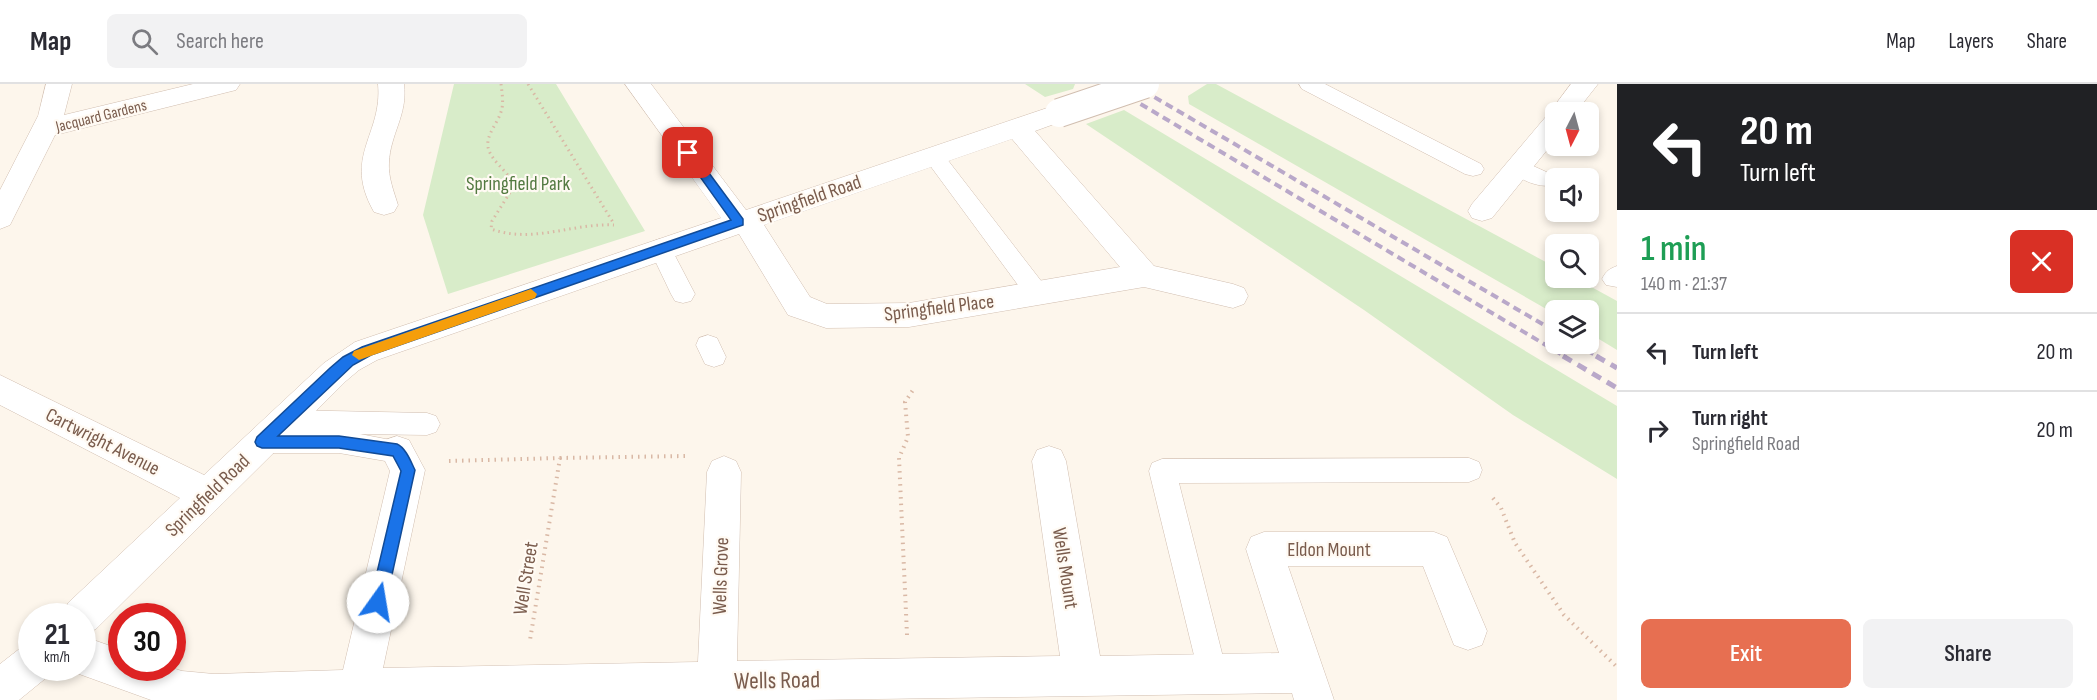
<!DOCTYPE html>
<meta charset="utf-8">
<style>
body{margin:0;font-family:"Sofia Sans Condensed",sans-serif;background:#f2f2f3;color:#2b2b33;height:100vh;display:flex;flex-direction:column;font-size:22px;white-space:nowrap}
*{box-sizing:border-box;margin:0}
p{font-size:20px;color:#7c7c81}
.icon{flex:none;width:33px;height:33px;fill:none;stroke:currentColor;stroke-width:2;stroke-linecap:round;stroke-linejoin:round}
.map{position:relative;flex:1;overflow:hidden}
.details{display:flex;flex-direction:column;background:#fff;width:480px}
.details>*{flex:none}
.hud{background:#202124;color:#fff;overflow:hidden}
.needle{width:39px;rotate:186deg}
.controls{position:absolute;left:1545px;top:18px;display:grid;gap:12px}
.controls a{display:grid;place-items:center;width:54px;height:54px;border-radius:9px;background:#fff;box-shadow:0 3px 9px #0003;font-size:30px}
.speed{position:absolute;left:18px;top:519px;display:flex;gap:12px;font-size:30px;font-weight:700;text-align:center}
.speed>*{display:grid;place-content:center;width:78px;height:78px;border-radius:50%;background:#fff;box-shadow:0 3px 9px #0003;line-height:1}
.speed small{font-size:15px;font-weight:400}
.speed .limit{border:9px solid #d22;background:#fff;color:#111}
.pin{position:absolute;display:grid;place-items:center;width:51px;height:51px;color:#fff;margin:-26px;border-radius:12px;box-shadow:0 3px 9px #0006}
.me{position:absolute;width:66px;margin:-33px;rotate:13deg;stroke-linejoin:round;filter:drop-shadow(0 0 4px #0008)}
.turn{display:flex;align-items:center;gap:21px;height:126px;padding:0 24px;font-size:27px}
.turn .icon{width:78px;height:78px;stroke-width:2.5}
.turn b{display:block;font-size:42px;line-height:51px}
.round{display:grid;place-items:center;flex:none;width:63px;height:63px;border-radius:9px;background:#f2f2f3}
.overview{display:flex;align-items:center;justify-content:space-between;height:102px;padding:0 24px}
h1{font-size:36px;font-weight:600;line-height:45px;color:#1e9e55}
.button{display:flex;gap:12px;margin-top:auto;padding:12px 24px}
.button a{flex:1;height:69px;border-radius:9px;background:#e76f51;color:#fff;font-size:24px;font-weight:600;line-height:69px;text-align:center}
.button a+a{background:#f2f2f3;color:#2b2b33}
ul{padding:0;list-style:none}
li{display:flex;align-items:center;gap:18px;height:78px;padding:0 24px;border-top:2px solid #e1e1e2}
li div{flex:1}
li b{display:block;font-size:22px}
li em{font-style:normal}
header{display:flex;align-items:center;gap:36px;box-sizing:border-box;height:84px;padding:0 30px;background:#fff;border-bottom:2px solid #e1e1e2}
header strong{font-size:28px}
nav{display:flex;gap:33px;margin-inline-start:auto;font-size:21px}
.search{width:420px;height:54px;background:#f2f2f3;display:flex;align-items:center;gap:15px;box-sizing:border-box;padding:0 21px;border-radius:9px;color:#7c7c81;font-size:22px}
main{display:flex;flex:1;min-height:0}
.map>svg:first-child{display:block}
.green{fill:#d8ecc9}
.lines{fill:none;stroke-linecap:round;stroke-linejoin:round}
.service-casing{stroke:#d1beb0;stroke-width:1}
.minor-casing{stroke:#d1beb0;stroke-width:1}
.path-far1{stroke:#d9b8a5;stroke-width:3;stroke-dasharray:1.5 4;stroke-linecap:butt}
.path{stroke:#d9b8a5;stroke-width:4;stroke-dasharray:1.5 5;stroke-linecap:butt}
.service{fill:#fff;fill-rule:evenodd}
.minor{fill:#fff;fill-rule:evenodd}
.rail-far1{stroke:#b9a8c9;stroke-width:4;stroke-dasharray:8 5;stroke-linecap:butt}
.rail{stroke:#b9a8c9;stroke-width:5;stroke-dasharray:10 7;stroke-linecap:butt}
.minor-bridge-casing{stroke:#d1beb0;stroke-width:30;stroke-linecap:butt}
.minor-bridge{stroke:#fff;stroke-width:28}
.route{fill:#1a73e8;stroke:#114b97;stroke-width:1.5}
.slow{fill:#f59e0b}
.labels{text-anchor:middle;stroke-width:4.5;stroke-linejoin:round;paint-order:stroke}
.far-street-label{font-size:16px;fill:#7a5c4d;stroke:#fffaf3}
.park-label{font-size:20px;fill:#537a41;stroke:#fffaf3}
.street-label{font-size:20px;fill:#7a5c4d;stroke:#fffaf3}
.near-street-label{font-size:24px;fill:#7a5c4d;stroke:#fffaf3}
</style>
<header>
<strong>Map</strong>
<div class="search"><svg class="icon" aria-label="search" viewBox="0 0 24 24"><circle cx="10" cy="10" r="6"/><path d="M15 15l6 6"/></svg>Search here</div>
<nav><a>Map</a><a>Layers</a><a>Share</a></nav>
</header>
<main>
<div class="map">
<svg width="1617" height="616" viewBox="0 0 1617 616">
<rect width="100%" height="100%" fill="#fdf6ec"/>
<!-- green -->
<path class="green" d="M454,0H556L645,147L448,210L423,131Z
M1025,0H1075L1073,5L1045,13Z
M1207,0H1216L1555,183L1556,194H1575L1617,217V266L1589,249L1588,226H1556L1555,230L1189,20L1188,12Z
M1124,26L1617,322V395L1513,331L1364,226L1086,40Z"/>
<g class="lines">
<defs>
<path id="service" d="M1299,0H1325L1481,80L1484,85L1481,90L1473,92L1465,90L1302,5Z
M933,64L940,66L1045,202L1049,209L1045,216L1037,218L1029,216L926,76L922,71L926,66Z
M1518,75L1553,91L1556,96L1553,101C1539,105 1514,94 1507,82L1510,77Z
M660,155L668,158L671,164L695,210L691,217L683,219L675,217L671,210L649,164L652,158Z
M1617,182V203L1606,201L1602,195C1606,187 1609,185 1617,182Z
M708,251L717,254L726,273L723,280L714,283L705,280L696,261L699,254Z
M284,326L427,329L436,332L440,340L436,348L427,351L360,350L406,359L410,367L406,375L397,379L339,369H263L254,366L250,358L254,350L263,347H279L275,345L271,337L275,329Z
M1469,374L1479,378L1482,386L1479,394L1469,398L1179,399L1227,589L1223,600L1212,604L1201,600L1149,387L1152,379L1162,375Z"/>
<path id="minor" d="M46,0H72L64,31L193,0H240L236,6L55,51L10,141L0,145V106L38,32Z
M378,0H404C408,31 390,50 389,79C388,93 394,108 398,121L394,128L384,131L374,128C342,72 383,51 378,0Z
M625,0H651L746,126L1050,23L1059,20L1068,23L1072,29L1068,35L1035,47L1154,182L1233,200L1244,204L1248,212L1244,220L1233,224L1144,203L909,243L826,244L788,231L739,150L377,276L359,286L346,297L96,545L82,551V532H63L68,519L180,414L0,321V291L204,391L324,279L355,258L721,134ZM1012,55L1120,183L909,219L827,220L810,213L764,141Z
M1571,0H1598L1576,28H1556V55L1492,134L1482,137L1472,134L1468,127L1472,120L1549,29Z
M397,352L409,356L425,386L383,584L698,578L707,388L712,377L724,372L736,377L741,388L737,577L1060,572L1032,377L1037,366L1049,362L1061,366L1066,377L1100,572L1279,569L1246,465L1251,453L1264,448H1434L1447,453L1487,547L1482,561L1468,566L1454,561L1423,482H1288L1334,616H1294L1292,609L806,616H151L68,586L67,584H82V552L122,566V584H172L182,587L214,590L343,586L390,387L380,367L385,356Z
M32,560V584H50L46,594L19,616H0V580L18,566Z"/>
</defs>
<!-- service casing -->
<use href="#service" class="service-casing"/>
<!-- minor casing -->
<use href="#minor" class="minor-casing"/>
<!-- path-far1 -->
<path class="path-far1" d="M501,0C502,9 504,19 501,28C497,40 486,51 488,63C491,78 509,87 514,102L492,137L491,145C533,160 572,139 614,141
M528,0L614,140"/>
<!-- path -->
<path class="path" d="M560,374L685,372
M449,377L560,374L530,556
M1493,414L1501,424L1515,459L1564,531L1617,583
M907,551L899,374L908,353L905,318L915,303"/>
<!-- service -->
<use href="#service" class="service"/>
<!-- minor -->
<use href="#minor" class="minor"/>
<!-- rail-far1 -->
<path class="rail-far1" d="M1107,0L1566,273
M1132,0L1556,248
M1575,260L1599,273"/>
<!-- rail -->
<path class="rail" d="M1563,272L1617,304
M1596,272L1617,284"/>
<defs>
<path id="minor-bridge" d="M1059,29L1145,0"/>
</defs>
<!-- minor-bridge casing -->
<use href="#minor-bridge" class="minor-bridge-casing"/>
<!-- minor-bridge -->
<use href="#minor-bridge" class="minor-bridge"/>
</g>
<!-- route -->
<path class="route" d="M688,65L692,66L743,135V141L371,271L353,281L278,352H339L397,360C406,364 411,378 415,386L386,518L384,524L378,526L373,524L370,518L401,387L393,372L339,364H262L257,362L255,358L257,353L330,284L343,273L362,263L731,136L683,69Z"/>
<!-- slow -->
<path class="slow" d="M531,205L537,210L535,214L359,276L352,271L354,267Z"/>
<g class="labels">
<!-- far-street labels -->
<g class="far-street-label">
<text transform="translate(101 31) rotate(-14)" y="6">Jacquard Gardens</text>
</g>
<!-- park labels -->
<g class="park-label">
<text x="518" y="106">Springfield Park</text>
</g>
<!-- street labels -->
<g class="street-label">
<text transform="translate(809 114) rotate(-19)" y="7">Springfield Road</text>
<text transform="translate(939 223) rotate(-7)" y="7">Springfield Place</text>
<text transform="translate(103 357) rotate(27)" y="7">Cartwright Avenue</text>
<text transform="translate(207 411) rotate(-44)" y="7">Springfield Road</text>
<text x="1329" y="472">Eldon Mount</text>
<text transform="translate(1066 484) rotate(81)" y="7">Wells Mount</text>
<text transform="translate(720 492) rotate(-88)" y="7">Wells Grove</text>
<text transform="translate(525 494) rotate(-81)" y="7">Well Street</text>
</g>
<!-- near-street labels -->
<g class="near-street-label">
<text transform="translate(777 596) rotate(-1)" y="8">Wells Road</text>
</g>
</g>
</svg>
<div class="controls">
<a><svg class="needle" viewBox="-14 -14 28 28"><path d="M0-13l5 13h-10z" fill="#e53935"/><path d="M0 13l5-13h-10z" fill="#7c7c81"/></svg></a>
<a><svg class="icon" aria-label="sound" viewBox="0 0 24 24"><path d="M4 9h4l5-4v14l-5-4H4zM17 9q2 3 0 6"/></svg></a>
<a><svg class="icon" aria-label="search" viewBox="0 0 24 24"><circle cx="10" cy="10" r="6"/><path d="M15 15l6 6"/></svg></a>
<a><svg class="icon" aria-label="layers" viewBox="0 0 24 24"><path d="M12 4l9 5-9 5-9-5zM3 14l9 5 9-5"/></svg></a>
</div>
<div class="speed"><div>21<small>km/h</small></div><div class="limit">30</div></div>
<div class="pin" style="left:688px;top:69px;background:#d93025"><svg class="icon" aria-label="arrive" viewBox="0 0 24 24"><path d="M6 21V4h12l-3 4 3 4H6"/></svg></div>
<svg class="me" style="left:378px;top:518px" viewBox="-20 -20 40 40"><circle r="19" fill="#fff"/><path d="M0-13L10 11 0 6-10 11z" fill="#1a73e8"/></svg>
</div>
<section class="details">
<div class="hud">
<div class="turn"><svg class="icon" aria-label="left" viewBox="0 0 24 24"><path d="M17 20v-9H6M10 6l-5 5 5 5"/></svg><div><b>20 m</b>Turn left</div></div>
</div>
<div class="overview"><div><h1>1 min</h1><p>140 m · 21:37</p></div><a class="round" style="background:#d93025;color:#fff"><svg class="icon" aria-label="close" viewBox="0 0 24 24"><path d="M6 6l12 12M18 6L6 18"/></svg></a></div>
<ul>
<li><svg class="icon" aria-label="left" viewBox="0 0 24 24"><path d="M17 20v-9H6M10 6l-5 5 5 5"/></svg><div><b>Turn left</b></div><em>20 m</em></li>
<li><svg class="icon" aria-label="right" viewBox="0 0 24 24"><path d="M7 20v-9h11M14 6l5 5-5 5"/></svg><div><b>Turn right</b><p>Springfield Road</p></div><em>20 m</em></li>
</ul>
<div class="button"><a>Exit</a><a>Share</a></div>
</section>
</main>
